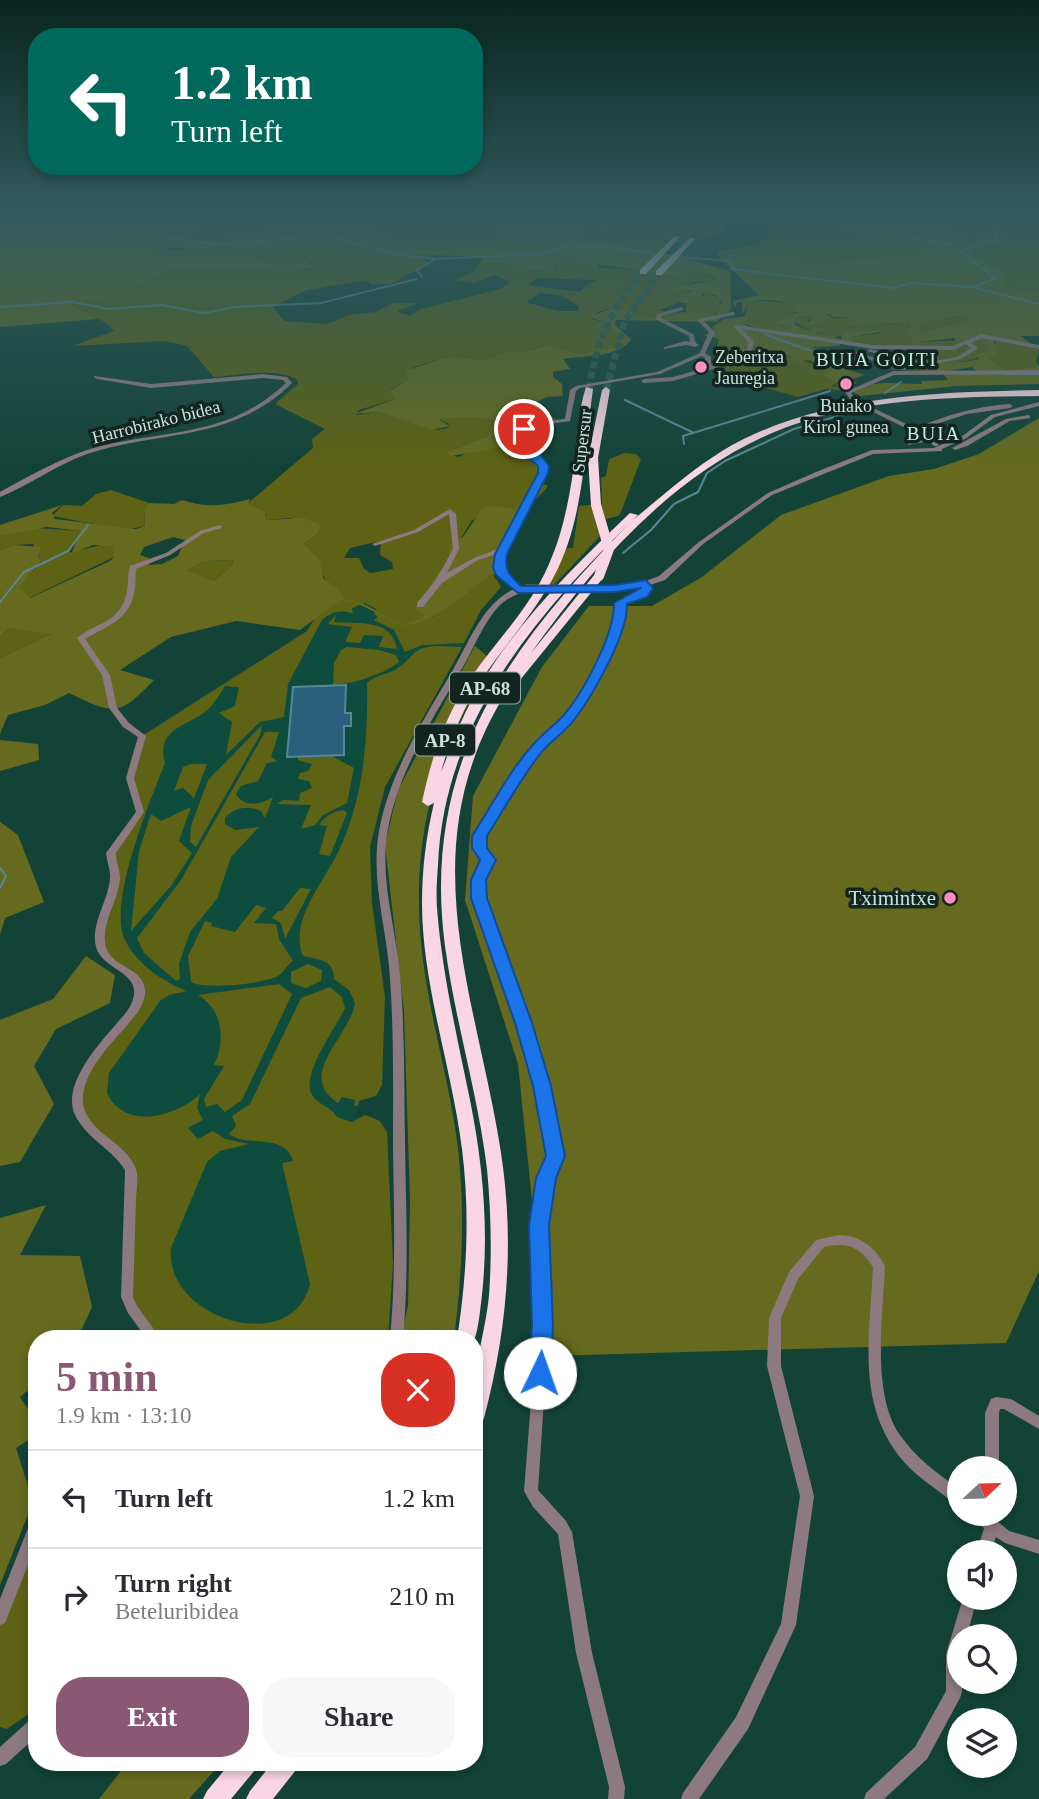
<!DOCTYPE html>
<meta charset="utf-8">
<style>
body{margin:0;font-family:Georgia,serif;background:#f7f7f7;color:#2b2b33;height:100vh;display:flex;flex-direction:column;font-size:26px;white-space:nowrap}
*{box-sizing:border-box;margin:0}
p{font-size:23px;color:#7c7c81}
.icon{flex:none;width:38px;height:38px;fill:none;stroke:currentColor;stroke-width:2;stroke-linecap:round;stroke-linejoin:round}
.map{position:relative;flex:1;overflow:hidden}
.details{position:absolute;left:28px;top:1330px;width:455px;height:441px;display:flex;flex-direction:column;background:#fff;border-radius:28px;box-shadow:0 4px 10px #0003}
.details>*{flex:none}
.hud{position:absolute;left:28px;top:28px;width:455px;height:147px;border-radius:28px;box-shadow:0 4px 10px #0003;background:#00695c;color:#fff;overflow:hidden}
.needle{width:46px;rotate:68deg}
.fabs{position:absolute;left:947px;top:1456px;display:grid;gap:14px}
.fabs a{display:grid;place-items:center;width:70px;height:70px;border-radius:50%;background:#fff;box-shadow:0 4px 10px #0003;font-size:35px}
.pin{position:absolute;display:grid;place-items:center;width:60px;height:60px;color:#fff;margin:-30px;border:4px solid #fff;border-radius:50%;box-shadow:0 2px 7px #0007}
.me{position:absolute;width:77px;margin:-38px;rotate:3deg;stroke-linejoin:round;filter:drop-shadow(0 0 5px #0008)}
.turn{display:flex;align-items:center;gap:24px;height:147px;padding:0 28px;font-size:32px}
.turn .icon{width:91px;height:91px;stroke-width:2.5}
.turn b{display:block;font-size:49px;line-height:60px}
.round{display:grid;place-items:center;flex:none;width:74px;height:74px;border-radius:28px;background:#f7f7f7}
.head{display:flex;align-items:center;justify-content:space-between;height:119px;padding:0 28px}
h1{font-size:42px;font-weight:700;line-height:52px;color:#8a5872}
.button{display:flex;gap:14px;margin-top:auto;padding:14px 28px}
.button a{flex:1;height:80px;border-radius:28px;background:#8a5872;color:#fff;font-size:28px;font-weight:700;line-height:80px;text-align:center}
.button a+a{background:#f7f7f7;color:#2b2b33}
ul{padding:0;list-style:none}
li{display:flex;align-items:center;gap:21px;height:98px;padding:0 28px;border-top:2px solid #e1e1e2}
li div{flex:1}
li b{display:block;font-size:26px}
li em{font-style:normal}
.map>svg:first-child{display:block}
.built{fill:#0e4c3d}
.green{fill:#5d6214;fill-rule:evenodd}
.forest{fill:#656a1e;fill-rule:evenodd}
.water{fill:#29607c;stroke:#598798;stroke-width:2}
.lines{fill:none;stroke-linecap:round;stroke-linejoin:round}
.stream{stroke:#598798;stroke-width:2}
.highway-tunnel{stroke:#2e5b4f;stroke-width:7;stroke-dasharray:7 3.5;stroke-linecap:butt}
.minor{fill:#8d7a81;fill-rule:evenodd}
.highway{fill:#fad5e3;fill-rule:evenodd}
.minor-bridge{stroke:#8d7a81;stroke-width:7}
.highway-bridge{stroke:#fad5e3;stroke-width:10}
.route{fill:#1a73e8;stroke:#114b97;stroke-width:2}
.poi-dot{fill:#fd8ebf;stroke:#122520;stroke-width:2.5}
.labels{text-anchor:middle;stroke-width:7;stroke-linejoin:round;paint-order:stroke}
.far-poi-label{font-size:18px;fill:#cae2d9;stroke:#122520;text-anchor:start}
.far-street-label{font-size:18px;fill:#cae2d9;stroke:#122520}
.far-neighbourhood-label{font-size:19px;letter-spacing:2px;fill:#bff1e1;stroke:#122520}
.shield{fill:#122520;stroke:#93a9a2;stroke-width:2}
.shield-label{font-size:19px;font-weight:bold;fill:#cae2d9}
.poi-label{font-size:21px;fill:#cae2d9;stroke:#122520;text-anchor:end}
</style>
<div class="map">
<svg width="1039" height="1799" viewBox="0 0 1039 1799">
<rect width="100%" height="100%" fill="#134337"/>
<!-- built -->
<path class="built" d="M330,586L406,613L475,625L433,696L385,787L370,847L372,903L385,997L382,1085L376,1095L358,1101L355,1116L373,1117L387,1132L393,1263L388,1339H155L132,1181L80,1082L136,1007L139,986L110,960L159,723L307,631Z"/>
<!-- green -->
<path class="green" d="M228,216H353L364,220C351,227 278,218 258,217L253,222L268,228L266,231C233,241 202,247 168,232L234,222Z
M394,216H491L500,225L504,236L500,240L436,251L423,245L399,243L387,236L367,237L380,222H400Z
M584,216H723L718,223L726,228C709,244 684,243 662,239L672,250L661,251L587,242L580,238L584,227L602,230L617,223L591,219L588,222L583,220L587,218Z
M759,216H811L879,245L924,256L824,261L810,265C780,247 751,253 717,255L718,251C734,247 764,250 770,232L786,226L784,223L771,228L761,225Z
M976,216L1039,218V291L1006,287L1005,277L1011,273L970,255L959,244C978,237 989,248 1013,238L976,240L952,231L950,228L957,227L953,222L983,217Z
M361,243L425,257L424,260L429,263L391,284H371L367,280L307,290L273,307L284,321L327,324L349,315L376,312L393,303H419L397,311L410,316L421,309L500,289L510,282L495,275L473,283L455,280L475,271L478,264L506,263L533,272L558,267L554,261L559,259L601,263L597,267L599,268C626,267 657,274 685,278L684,271H698L717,280L693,282L666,293L693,291L681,302L660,310L668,313L686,312V304L708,293L719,298L722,308L711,315L686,312L656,319L614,307L598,312L592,319L607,323L625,345L578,354L542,346L530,351L510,350L485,360L450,356L414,367L405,373L409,379L391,389L395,399L359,410L356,415L378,412L437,430L448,428L449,424L439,420L442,418H487L493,421L488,436L445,453L459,457C474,446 495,452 511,441L540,464L537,481L548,486C527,514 504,511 472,520L450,557L424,615L433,617L481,568L491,571L501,587L481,610L464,643L422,645L405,652L394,630L374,620L378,617L374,614L376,609L365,603L352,608L353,614C341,609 332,612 322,620L288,684L284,717L260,722L226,755L232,722L219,713L235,706L239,687L225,686C221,693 212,707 205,712C185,727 156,729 165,763C150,801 111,895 123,935C132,961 163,982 187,991L169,995L160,1001L109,1073L107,1093C124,1130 175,1118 200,1094L197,1108L203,1120L188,1128L198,1139L213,1131L225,1139L249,1144L220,1151L207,1162L171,1248C164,1319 292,1358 310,1284L282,1163L293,1161C285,1132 246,1148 229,1134L236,1126L232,1116L250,1104L301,998L330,987L342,997L345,1008C336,1028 300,1075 312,1095C318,1105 332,1107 337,1117L352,1122L365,1115L380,1121L387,1132L393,1263L388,1339H155L132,1309L131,1170L87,1126L80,1082L136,1007L139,986L110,960L101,939L110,902L111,862L140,812L131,788L142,736L307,631L318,613L327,582L303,544L317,534L290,518L266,520L265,511L247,504L313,448L312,439L325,429L275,404L298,384V380C275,367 239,375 214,377L187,346L165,341L72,346L114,331L105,322L66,303L122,296L170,269L299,270L309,269L314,263L145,256L149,252L224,246L248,251L314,247L335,252L347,245ZM537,278L595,280L598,281L587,284L580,292L528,285ZM540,293L563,296L578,306L579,311H557L526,302ZM381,541L380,555L392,562L393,569L371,573L364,569L359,558H344L350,548Z
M749,300L790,303L796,307L793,313H802L778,320L779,325L792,327L790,330L756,328L743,323Z
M824,313L834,318L849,317V325L905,323L910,328V342L975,340H981L988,351C972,366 937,364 916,356L926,349L854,343L851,337L883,333C877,331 860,331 853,332C840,334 828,345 816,331L830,330L814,327L813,332L792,321L799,316L813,317L803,325L822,318L821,315Z
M967,315L969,319L922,332L918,328L921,324Z
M997,340L1039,348L1036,361L1039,366L1005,370L988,357Z
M718,343L730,348L719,353L725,360L740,357L756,344C770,346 781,353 794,358C805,362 816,364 827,368L825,375L838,383L831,386L839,387L835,385L848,380L857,383L845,389L852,391L825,389L798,397L756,385L762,379L740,373L729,378L719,375V369L712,365Z
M624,453L636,454L641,459L621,512L618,516L606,519L604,532L549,590L546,589L567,548H573L579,506L602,504L601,478L606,476L609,459Z
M111,490L149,503L144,508L145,526L126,530L52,516L63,505L82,506L96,494Z
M37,528L82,531L69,553L109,543L114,546V557L29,598L18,587L41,562L33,544L14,545L0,550V536Z
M233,560L232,565L214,581L188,570L204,561Z
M336,615L334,622C358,624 392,618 397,649L379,647L383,636L364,635L360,643L345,642L352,627L328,624Z
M9,628L48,632L51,634L0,658V637Z
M436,646L462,647L385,787L370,847L372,903L385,997L382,1085L376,1096L359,1101L358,1106H354L355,1100L342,1097L338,1103C295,1075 349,1038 355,1003L349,990L334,979C334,958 317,960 303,956C288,920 326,880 340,848C364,796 368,738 367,683C376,674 388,675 398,668C415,656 411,648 436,646Z
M347,647L379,650L396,655L399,662C384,674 350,685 333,685L334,663L341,650Z
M262,725L260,735L196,847L190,842L191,826L208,780Z
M265,732H279L271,757L277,761L267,763L258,781L241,786L236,794C244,808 261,805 273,797L265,818L261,811C248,805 234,807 225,818V824L235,830L259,827L231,857L217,899L190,932L179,964L180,979L176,981L144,953L137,938L181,880Z
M332,756L354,768L347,803L323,815L315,825L301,829L311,805L277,804L283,800L299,801L300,793L312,788L309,781L298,779L300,773L308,771L312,764L298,760V757Z
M191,764H207L194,798L183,788L174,791L183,767Z
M191,807L179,841L192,853L171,886L131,931L139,851L151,814L161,821Z
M344,810L347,813L330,856L319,854L327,826L319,825C325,816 334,811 344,810Z
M300,888L311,889L285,939L281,923L272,918L278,911H282Z
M256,905L266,908L254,923L276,924L279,939L293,961C287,965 283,973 278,976C263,984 204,990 191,982L188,956L205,921L212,923L211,926L235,932Z
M308,964L322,970L321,981L306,988L291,983V972Z
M279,984L292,994L242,1100L225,1112L217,1104L206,1107L204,1099L224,1066L214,1065C226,1040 223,1010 198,995Z
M37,1523V1708L7,1729L0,1727V1618Z"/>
<!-- forest -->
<path class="forest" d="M0,216H228L234,222L170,232C201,248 235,239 266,231L267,228L253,223L258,217L301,223L310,219L353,223L363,220L353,216H394L400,223L380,222L368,237L387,236L399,243H416L436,251L503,238L500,225L491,216H584L587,218L584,221L597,218L617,223L609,227L611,231L584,227L580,238L587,242L638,246L730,271L731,310L716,322L616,320L615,325L631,339C622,357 581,356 563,359L570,369L553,372V377L562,384L563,396L547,397L537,402L540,410L557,420L515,427L511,441L496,448L451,456L445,453L488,436L493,421L482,418H442L439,420L450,426L432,430L378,412L354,414L395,399L389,391L409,379L405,373L408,370L450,356L485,360L510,350L530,351L546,345L578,354L624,345L607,323L590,317L614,307L656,319L686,312L716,314L722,303L716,295L703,293C697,301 691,306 681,302L692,290L670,293L662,290L717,279L698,271H684L686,278L566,259L554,261L557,269L527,271L506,263L478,264L483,258L480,256L407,255L361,243L347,245L335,252L314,247L248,251L224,246L205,249L173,248L145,255L305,262L317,267L299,270L170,269L122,296L67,303L98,319L0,327Z
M811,216H976L989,222L982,224L953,222L959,227L951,228L952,231L975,240L978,236L988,239L994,235L1012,236C1005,248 977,243 967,241L960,245L965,249L975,248L970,255L1011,273L1005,277L1006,287L1039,291V336H1020L1033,345L997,340L994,342L997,355L989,358L1005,370L1039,366V384L956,386L860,396L852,391C877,379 896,384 922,384L921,381L948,380L943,374L978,372L972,367L941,372L887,369L922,365L907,361L916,356C933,363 962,364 979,359L976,355L988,351L981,340H975L972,344L956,342L954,338L919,342L918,346H912L908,330L910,327C899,317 863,330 844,324L850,320L848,317H833L829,314L822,315L825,320L812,325L799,324L810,322L812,317L799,316L794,320L795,325L810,331L814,327L833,330L818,331L817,334L842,339L841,335L848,331H886L851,337L855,343L889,347L841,342L839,346L812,347L835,355L828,364L865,375L838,383L825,377L824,367L809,360L796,362L792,357L756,345L740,357L743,360L722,363L724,359L719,353L730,348L718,343L719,339L703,335L715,332L712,327L724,319L746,316L747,321L743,323L749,327L790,330L791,327L765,321L779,322L778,320L801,313L791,311L796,307C786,300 759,298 748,302L743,314L742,302H737L735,308L733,301L759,295L717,255C751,253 780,247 811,265L824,261L922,256L879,245ZM966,315L969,319L922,332L919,328L921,324Z
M1039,418V1271L1006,1343L548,1356L518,1064L465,900L473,796L542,667L589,606H652L702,577L781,515L889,476L934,469L979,454Z
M250,499L248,504L265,511L266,520L304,518L321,525L317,534L303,544L320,561L323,578L337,588L346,600C373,602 381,619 404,625L422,618L424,614L415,609C427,592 433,576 448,563L450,545L463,537L482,509L486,506L520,509L494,563L499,575L491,574C471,589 421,636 395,623C376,614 362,602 340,600L300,630L236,621L171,637L120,670L154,680C118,717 115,715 69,693L45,705L8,715L0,734V658L51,634L9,628L0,637V550L14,545L41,547L38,556L41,561L19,587L30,598L110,561L114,557L113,546L93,545L71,554L81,531L47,527L0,536V525L62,505L52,513L55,519L136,529L145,526L144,508L149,503L174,504L182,500C205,508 226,506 250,499ZM173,537L185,540L178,556L162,564L149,565V558L140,555L144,547ZM233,560L232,565L214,581L188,570L204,561Z
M475,646L494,662C428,760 407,857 425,975C433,1026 447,1076 455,1127C466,1198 463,1268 454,1339H401L408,1305L410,1202L404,1012L385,845L398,790Z
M0,740L38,744L39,760L0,771Z
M0,822L18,835L44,902L5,918L0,935Z
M86,956L115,975L110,1003L56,1029L34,1066L54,1104L20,1162L0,1166V1020L53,999Z
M46,1205L20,1255L80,1256L92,1307L77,1339H37V1383L20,1397L37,1423V1435L16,1448L33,1502L0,1585V1218Z
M128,1762H222L189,1799H99Z"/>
<!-- water -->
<path class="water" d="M346,685L345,713H351V726H344V755L287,757L293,687Z"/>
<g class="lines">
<!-- stream -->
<path class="stream" d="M564,216L554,222L571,230L569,239L581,246
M861,216L918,239L951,245L995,278L972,288
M111,227H156L157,231L171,239L218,244L328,236L395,254L435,259L542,254L570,246L610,247L656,254
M961,251L997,240V224L1018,216
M661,255L673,256
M679,257L729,261L733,265L731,269L893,288L911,283L971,287L1039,304
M422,277L417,270L434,260
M0,307L73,302L109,309L162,305L204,313L235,307L321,303L417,279
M764,334L831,358
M1004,374H1039
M885,393L901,382
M625,400L692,432
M684,444L683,436L830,391
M623,553L651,530L674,504L698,492L707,473L725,461L794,429L861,409
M0,602L24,572L68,551L88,525
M0,868L6,876L0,888"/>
<!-- highway-tunnel -->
<path class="highway-tunnel" d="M677,237L697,216
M692,239L716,216
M589,389C596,342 611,307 643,272
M606,390L625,321L659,273"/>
<!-- minor -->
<path class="minor" d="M681,307L683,308V310L661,316V318L693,334L696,343L699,345L696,347L686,345L664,349V347L686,341L690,342L689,336L655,319L657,314Z
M733,312L735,313V315L704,321L715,332L705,353L711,357V364L713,366L747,349L748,342L734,327L737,325L873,345L953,346L981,334L1039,345V349L982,338L971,343L977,347V349L961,359L899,370L846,351L851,350L899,366L914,364L867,351L870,349L922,363L957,357L971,348L966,344L954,350L873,349L742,329L754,342L752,351L714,369L673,381L644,383L641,381L644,379L673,377L708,367L705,364V358L702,356L660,374L580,388L576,391L570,421L535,426L523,435L521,443L547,465L542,485L503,562L505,574L520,587L527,586L531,588C520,594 509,596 499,606C484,622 475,645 464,665C432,720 393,778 386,843C382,887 396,930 400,974C405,1030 404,1087 405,1143C406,1209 409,1273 403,1339H390C396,1275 394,1212 393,1148C393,1091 394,1035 390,978C387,927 369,877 380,826C392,768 425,718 454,668C470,640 483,604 514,589L498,575L495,562L500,553L478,560L442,583L423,607H417V603L436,580L453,549L449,514L418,532L375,546L372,544L414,530L450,509L456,514L459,549L447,573L474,558L503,547L536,485L541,465L516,445L518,433L531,423L565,419L570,390L576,386L657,372L700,353L709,332L698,321V319Z
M846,356L866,362L867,363L864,365L844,359L843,358Z
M1039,370V374L894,375L851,393L855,398L854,399H850L845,392L893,371Z
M263,374L287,377L292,383C233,442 159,430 87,454C56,465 30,485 0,497V492C31,475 62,457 97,447C146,434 202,435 247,411C262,403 274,394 286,383L283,380L263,378L151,388L97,379L94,377L95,376L151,384Z
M1039,402V406L995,417L965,439L942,449V451L873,454L772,495L703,544L665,580L650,585L649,594L624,603L625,619L616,634L609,659L584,702L570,721L538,752L484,836L485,848L493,860L483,880L484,898L522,1002L548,1086L561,1156L552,1178L545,1225L549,1325L538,1490L566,1521L572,1532L592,1653L625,1787L624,1799H608L609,1787L576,1653L558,1534L533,1507L524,1491L537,1325L533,1225L540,1178L549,1156L536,1086L512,1002L474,898L473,880L483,860L475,848L474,836L532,748L564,717L576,701L601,659L608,634L617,619L616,602L642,591V587L615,591L611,589L612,587L638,584L659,576L699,542L768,493L816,472L872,450L934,448L938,446H934L929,441L908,445V443L926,438L865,408V406H869L927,434L921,428V426C950,414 979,406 1010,404L1013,406L1010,408L967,414L927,427L935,435L932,437L938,444V446L961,437L991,415Z
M1028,415L1030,416V418L1010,421L967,446L955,450L952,448L1006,419Z
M220,525L222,526V528L204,533L170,555L136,569C135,577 136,585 134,593C129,620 107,626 85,639L110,675L117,708L129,723L146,736L134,778L144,812L116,853C116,862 120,870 120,879C118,902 100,924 106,947C112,969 147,967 145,994C143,1009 132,1019 123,1030C107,1048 84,1072 83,1098C82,1132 126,1140 136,1169C139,1177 136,1191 136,1201C135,1233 134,1265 133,1297L137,1306L161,1339H147L128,1313L121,1297L125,1170C112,1149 86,1138 75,1115C62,1087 94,1050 111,1030C120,1019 132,1009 134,995C137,971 103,970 96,947C90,924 108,902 110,879C111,871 107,862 106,853L136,812L126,778L138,737L123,727L109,708L102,675L77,638C97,622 119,623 126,595C129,585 127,576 130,566L166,553L200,531Z
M839,1235C861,1236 875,1247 885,1266C883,1314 871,1394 900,1435C916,1458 937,1473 959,1489V1505L954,1503C937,1489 918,1478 904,1462C855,1405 870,1336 873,1267C859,1246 847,1242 824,1247L798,1279L781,1318V1366L814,1496L796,1625L748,1729L699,1799H681L683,1793L736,1717L781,1624L800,1496L767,1366L769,1318L789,1272L816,1240Z
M996,1397L1011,1399L1039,1416V1429L1004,1409H1000L999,1413V1468H985V1413L991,1399Z
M971,1514H989L1009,1531L1039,1540V1554L1005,1543L996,1537L991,1552H977L984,1528L973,1519Z
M37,1516V1542L5,1623L0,1625V1599L32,1518Z
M963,1598H977L967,1636H959V1682H962V1692L960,1698L927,1759L884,1799H864L866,1793L915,1747L946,1691V1654Z
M37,1717V1736L6,1764L0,1766V1747L31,1719Z"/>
<!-- highway -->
<path class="highway" d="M675,236L680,237L646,274H640V270Z
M690,238L695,239L662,275H656V271Z
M586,387L593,389C584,453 584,523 552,580C532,616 504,646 481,680C463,708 450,740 441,772C448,755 454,738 461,722C498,640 566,574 630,513L638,515L633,520C662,496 690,471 722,451C815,395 933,392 1039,390V396C951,397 854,398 772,433C671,476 593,566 531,653L595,574H603V578L520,680L513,681C498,705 484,730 475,756C424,893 485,1030 503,1167C514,1252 506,1335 484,1418L481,1424L474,1427C474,1413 473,1398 474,1384C477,1355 486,1326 489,1296C492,1254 491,1211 487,1169C478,1094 455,1021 445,946C421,764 508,647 629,524C532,619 444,723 438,865C437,879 436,894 437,908C442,973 457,1036 470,1100C483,1165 489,1229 482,1295C480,1310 479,1327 474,1341V1339H457C467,1275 470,1213 462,1149C452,1069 422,984 422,903C422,869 426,836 434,803L428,806L422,802C431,759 445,716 470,679C496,641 531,607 549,564C565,528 571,489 576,450C579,430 579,407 586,387Z
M606,387L610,390L598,458L601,505L596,508L591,505L588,458L602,390Z
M231,1762H259L255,1770L231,1799H203L207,1791Z
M273,1762H300L296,1770L273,1799H246L250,1791Z"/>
<!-- minor-bridge -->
<path class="minor-bridge" d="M527,588L615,589"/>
<!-- highway-bridge -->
<path class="highway-bridge" d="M596,505L609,549L599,576"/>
</g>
<!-- sky -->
<linearGradient id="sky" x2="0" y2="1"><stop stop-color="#0a251e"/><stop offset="0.46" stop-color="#335b5e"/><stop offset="1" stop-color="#335b5e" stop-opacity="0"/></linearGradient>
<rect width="1039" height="468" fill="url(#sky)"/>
<!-- route -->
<path class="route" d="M521,427L529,429L524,443L541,455L549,466L548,473L507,554C504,570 509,575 521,586L615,585L646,580L653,588L647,597L627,604C628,634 593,695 574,720C564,733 549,742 540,754C520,780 504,809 487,836V848L496,860L486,880L487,898L532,1023L551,1086L565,1156L556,1178L549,1225L553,1325L551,1373L547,1379L540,1382L532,1379L529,1373L532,1325L529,1225L536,1178L546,1156L533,1086L515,1023L471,898V880L480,860L472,848V836C491,807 508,773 531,747C540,736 552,727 562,717C583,694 615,633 614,603L641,588L615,592L518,593L496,575L493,567L495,554L538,473V466L513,444Z"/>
<!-- markers -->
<g class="poi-dot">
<circle cx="701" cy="367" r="7"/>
<circle cx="846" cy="384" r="7"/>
<circle cx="950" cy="898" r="7"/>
</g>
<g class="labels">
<!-- far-poi labels -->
<g class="far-poi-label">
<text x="715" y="363">Zeberitxa<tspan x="715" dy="21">Jauregia</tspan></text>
<text x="846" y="412" text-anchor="middle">Buiako<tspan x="846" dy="21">Kirol gunea</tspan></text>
</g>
<!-- far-street labels -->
<g class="far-street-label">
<text transform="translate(156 422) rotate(-14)" y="6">Harrobirako bidea</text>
<text transform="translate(582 441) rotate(-83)" y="6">Supersur</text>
</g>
<!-- far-neighbourhood labels -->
<g class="far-neighbourhood-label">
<text x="877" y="366">BUIA GOITI</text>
<text x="934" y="440">BUIA</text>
</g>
<!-- shield labels -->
<g class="shield">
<rect x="450" y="672.5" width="70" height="31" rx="5"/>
<rect x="415" y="724.5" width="60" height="31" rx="5"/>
</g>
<g class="shield-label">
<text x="485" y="695">AP-68</text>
<text x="445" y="747">AP-8</text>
</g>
<!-- poi labels -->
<g class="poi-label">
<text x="936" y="905">Tximintxe</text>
</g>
</g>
</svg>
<div class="fabs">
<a><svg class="needle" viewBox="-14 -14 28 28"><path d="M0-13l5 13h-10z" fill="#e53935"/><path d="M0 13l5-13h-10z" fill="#7c7c81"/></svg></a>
<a><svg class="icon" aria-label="sound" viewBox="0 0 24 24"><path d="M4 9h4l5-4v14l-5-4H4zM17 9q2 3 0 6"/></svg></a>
<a><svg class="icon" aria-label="search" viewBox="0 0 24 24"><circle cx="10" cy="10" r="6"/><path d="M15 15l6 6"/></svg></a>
<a><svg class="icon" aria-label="layers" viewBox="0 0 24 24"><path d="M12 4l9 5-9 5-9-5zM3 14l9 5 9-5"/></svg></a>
</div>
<div class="pin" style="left:524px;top:429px;background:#d93025"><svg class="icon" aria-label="arrive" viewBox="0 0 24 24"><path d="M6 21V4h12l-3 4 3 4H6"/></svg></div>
<svg class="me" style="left:540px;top:1373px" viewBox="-20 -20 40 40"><circle r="19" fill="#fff"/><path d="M0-13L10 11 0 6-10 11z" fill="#1a73e8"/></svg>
<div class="hud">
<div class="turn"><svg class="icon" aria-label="left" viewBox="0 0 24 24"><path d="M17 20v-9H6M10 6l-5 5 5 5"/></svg><div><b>1.2 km</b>Turn left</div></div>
</div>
<section class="details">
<div class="head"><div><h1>5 min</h1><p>1.9 km · 13:10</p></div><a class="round" style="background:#d93025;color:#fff"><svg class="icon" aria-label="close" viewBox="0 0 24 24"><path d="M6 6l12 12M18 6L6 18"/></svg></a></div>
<ul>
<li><svg class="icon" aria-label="left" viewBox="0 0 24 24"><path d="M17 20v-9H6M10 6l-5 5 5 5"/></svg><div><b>Turn left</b></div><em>1.2 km</em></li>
<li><svg class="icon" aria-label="right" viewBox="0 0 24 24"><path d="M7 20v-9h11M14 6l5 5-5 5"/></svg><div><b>Turn right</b><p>Beteluribidea</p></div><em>210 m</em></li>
</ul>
<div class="button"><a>Exit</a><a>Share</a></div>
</section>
</div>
